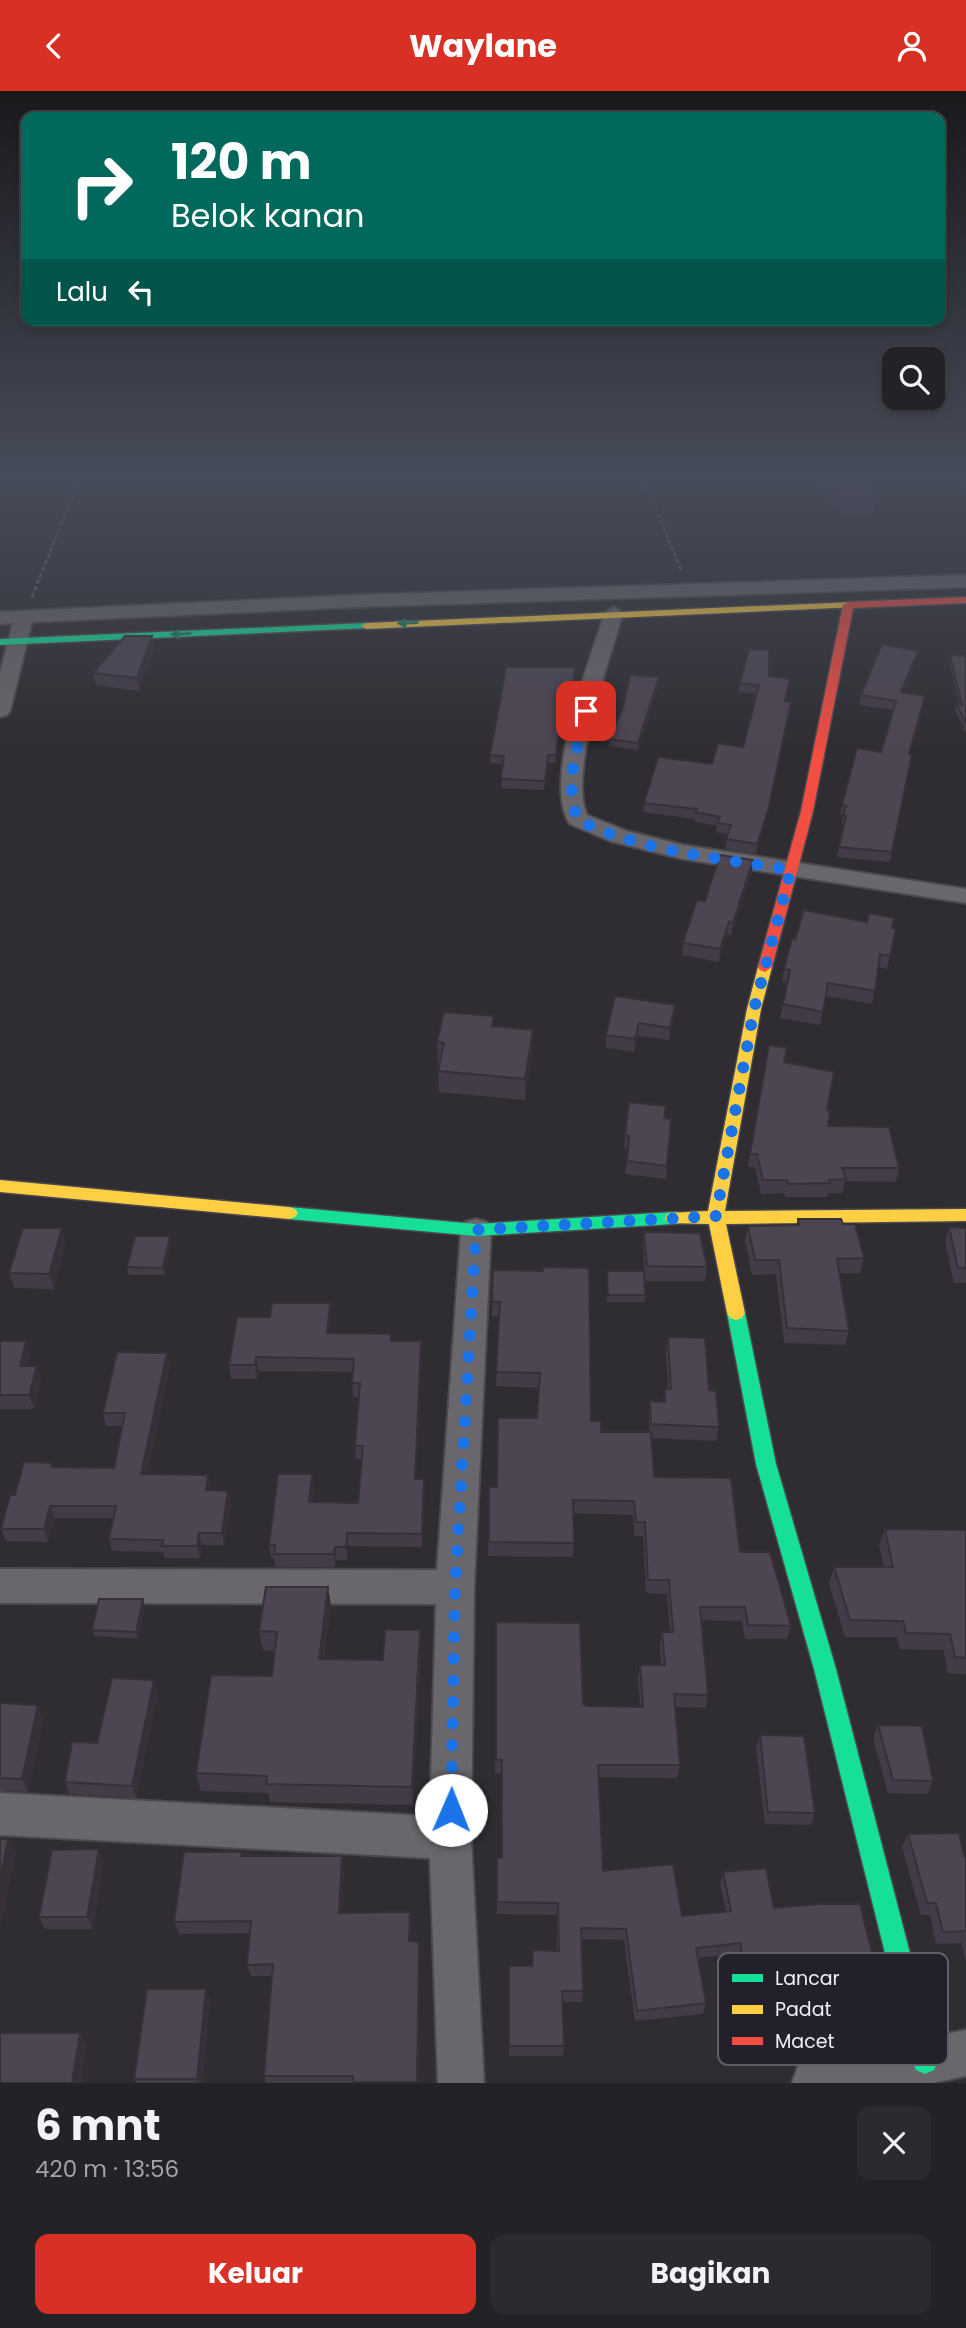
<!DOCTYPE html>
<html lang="id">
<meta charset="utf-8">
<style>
body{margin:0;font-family:Poppins,sans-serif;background:#2b2a2e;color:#f1f3f6;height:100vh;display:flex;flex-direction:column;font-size:26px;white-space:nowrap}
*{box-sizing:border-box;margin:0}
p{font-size:23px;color:#a3a4a7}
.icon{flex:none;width:38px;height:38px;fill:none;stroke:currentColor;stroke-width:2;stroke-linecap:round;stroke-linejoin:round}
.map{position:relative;height:1992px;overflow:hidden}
.panel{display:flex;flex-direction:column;background:#232226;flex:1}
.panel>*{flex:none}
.guide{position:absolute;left:21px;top:21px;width:924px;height:214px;border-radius:14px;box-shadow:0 4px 10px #0003,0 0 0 2px #403f43;background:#00695c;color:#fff;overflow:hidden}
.buttons{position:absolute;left:882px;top:256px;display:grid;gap:14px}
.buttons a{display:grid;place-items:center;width:63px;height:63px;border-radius:14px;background:#232226;box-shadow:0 4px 10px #0003,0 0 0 2px #403f43;font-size:35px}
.pin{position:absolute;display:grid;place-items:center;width:60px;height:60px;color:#fff;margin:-30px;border-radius:14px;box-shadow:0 4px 10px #0006}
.me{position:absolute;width:77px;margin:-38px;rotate:1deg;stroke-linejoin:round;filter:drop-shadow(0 0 5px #0008)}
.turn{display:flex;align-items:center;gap:24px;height:147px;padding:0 35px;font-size:32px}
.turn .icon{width:91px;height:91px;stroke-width:2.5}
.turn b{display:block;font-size:49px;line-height:60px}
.then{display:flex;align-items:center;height:66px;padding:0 35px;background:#0003;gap:14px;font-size:26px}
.round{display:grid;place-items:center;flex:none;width:74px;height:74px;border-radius:14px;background:#2b2a2e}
.head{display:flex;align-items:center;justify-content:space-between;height:119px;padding:0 35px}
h1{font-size:42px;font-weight:700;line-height:52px}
.button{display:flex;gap:14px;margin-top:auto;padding:14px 35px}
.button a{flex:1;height:80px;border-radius:14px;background:#d93025;color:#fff;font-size:28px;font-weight:700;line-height:80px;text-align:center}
.button a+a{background:#2b2a2e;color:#f1f3f6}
header{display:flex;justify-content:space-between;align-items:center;height:91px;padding:0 35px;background:#d93025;color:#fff;font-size:32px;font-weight:700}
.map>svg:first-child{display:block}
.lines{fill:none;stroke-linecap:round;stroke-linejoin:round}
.street-casing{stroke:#4b494e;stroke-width:4}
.fast-casing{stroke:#4b494e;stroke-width:3}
.slow-casing{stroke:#4b494e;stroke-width:3}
.jam-casing{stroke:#4b494e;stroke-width:3}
.path{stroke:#666469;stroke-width:2.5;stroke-dasharray:4.5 2.5;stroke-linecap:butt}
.street{fill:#69676c;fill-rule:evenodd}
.fast{fill:#16e098;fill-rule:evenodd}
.slow{fill:#ffcf43;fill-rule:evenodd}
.jam{fill:#f24e42;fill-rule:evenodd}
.wall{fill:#433b47}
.shaded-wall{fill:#373039}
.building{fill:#4e4552;stroke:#373039;stroke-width:2}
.oneway{fill:#1d8062}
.route{stroke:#1a73e8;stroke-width:12;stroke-dasharray:0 21.6}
.key{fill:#24202b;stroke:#615e68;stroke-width:2}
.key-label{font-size:19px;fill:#f0edf5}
</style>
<header><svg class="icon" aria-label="back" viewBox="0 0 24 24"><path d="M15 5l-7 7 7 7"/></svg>Waylane<svg class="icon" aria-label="person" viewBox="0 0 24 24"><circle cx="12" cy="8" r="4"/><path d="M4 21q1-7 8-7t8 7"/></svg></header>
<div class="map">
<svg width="966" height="1992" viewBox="0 0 966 1992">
<rect width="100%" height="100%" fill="#2f2d32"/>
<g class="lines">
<defs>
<path id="street" d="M966,484V496L357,516L32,531L10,620L7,624L0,626V581L13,532L0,533V521L357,504Z
M614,516L623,522C610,568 568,681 587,724L627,740L683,754L966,798V812L683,768L610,750L570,733C541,692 590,569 605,522Z
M476,1128L487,1131L491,1139L474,1496L471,1747L484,1992H438L430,1767L0,1744V1702L430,1725L436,1513L0,1512V1478L437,1479L461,1139L465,1131Z
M966,1939V1985L932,1992H792L798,1975L815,1969Z"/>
<path id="fast" d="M366,532L371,535L370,537L0,554V548Z
M289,1116L476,1133L674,1121L680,1122L683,1127L680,1132L674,1133L476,1145L289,1128L283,1126L280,1122L283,1118Z
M736,1215L742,1217L745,1222L776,1373L836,1578L938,1970L934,1979L925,1983L916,1979L912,1970L814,1578L756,1373L727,1222L730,1217Z"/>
<path id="slow" d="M854,511L858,512V516L366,538L361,535L366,532Z
M765,871L772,876L761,918L725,1120L966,1118V1130L726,1133L745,1222L742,1227L736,1229L730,1227L727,1222L709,1133L668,1132L665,1127L668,1122L708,1120L747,918L758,876Z
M0,1089L289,1116L295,1118L298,1122L295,1126L289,1128L0,1101Z"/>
<path id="jam" d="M966,506V512L853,517L813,720L772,876L765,881L760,879L758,876L801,720L843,514L848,511Z"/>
</defs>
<!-- street casing -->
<use href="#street" class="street-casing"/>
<!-- fast casing -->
<use href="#fast" class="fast-casing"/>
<!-- slow casing -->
<use href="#slow" class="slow-casing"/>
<!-- jam casing -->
<use href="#jam" class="jam-casing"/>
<!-- path -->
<path class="path" d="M642,384L681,479
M32,506L81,384"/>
<!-- street -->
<use href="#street" class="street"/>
<!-- fast -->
<use href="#fast" class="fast"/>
<!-- slow -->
<use href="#slow" class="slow"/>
<!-- jam -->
<use href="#jam" class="jam"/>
</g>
<!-- wall -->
<path class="wall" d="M818,384H861L875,407L872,424L841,425Z
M154,557L139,600L96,594L93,582Z
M918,560L917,569L903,602L923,614L909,663L890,771L837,766L844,735L842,734L843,724H840L842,714L881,661L893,619L859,614L861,604Z
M950,564L966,565V642L955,620L956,613H959L949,570Z
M575,584L569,622H562L555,672H548L544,699L501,697L503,673L490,672V664Z
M769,585L786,611L790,620L766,729L756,763L725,758L728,743L716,741L717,735L695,731V728L643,721L644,712L743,656L757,603L739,601L740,592Z
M659,586V593L638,659L609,655V648Z
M753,769L752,781L731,844L727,843L719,871L682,864L683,852L705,810Z
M892,837L896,838L887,878L878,876L872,913L826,905L820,934L780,927L787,892L782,891L784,878L795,848Z
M675,914L674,927L669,949L638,945L634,961L606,957V944Z
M494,935L533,960L525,1009L439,1001L438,980L440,973H438L437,951Z
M769,954L827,1019L828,1035L899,1077L896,1091L845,1090L843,1102H828L827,1106H785L784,1102L761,1103L755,1076H748Z
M664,1027L667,1075L666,1088L625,1083L628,1058H624L625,1044Z
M798,1128L843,1133L864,1167L860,1182H840L849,1240L845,1254L784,1252L776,1183L752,1184L745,1149L748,1135L796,1134Z
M949,1136L966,1137V1192H954L945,1151Z
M644,1141L707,1176L705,1190H645L643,1156Z
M66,1152L54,1198L14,1197L9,1182Z
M171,1153L165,1184H129L127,1176Z
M493,1179L591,1330L601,1341H649V1325L650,1310L663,1311L665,1298H668L666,1261L668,1246L709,1299L719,1336L716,1350L651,1347L654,1386L740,1461L791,1535L787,1548H745L742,1530L701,1529L708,1604L706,1617L675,1616L680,1674L677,1687L598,1686L603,1780L682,1825L726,1820L720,1793L723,1781L774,1817L878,1886L873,1897L814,1896L810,1906L746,1913L736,1863L698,1867L706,1912L703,1923L635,1930L624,1849L582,1848L583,1900L582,1911H562L564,1955L563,1965H509V1875H532L557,1860V1824L497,1823V1767H502V1682H495L496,1531L583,1613L587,1615L640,1616L638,1587L640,1574H661L660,1554L662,1541H670L667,1503L646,1502L643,1445H634L633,1424L573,1422L574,1452L573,1466L488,1465L489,1396H497L537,1327L539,1297L496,1295L499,1225H492Z
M607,1180L645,1204V1211H607Z
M331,1226L329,1242L392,1250H421L422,1264L416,1388L425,1402L422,1456L348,1455L347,1469H336L335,1476H276L274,1467H271L269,1454L314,1397L312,1411L358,1412L362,1368H356L355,1355L359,1306H353L352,1292L353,1281L259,1280L257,1288H231L229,1274Z
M0,1250L31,1265L28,1275H37L41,1290L34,1318H0Z
M167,1262L170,1274L147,1383L208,1384L211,1396L210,1399L231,1412L224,1454H202L200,1467H165L163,1461L112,1460L109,1448L113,1427H54L48,1451L6,1450L1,1438L15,1404L52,1372L53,1377H114L122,1335H106L103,1322Z
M885,1438L966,1439V1583L948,1582L943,1559L900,1558L897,1546H845L829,1493L834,1476H884L879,1455Z
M328,1496L331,1515L324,1568L383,1569L420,1539L421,1558L413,1714L270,1711L268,1702L201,1700L196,1682L272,1585L275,1560L263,1559L259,1540Z
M145,1515L138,1548L95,1545L92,1539Z
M158,1601L136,1707L69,1703L65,1691L97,1652Z
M0,1612L38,1614L43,1627L28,1701L0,1700Z
M878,1634L933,1690L927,1703L888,1702L873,1647Z
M760,1644L815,1722L811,1734L765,1733L756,1657Z
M908,1743L966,1765V1871L961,1852L936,1853L930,1824H921L902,1756Z
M99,1758L104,1770L93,1838H45L39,1826Z
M243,1765L344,1777L341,1822L411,1833L410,1850L419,1851L420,1862L418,1992H266L264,1985L272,1885H251L247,1874L250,1842L179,1843L174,1831Z
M206,1898L210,1909L202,1992H136L134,1988Z"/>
<!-- shaded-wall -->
<path class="shaded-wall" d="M152,545L154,557L139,600L137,587Z
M918,560L917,569L899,611L901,601Z
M659,586V593L638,659V652Z
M791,611L766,729L756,763L757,753Z
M753,769L752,781L731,844L733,832Z
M729,831L727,843L719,871L720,858Z
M675,914L674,927L669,949L670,937Z
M639,932L638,945L634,961L635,948Z
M533,939V960L525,1009V988Z
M62,1137L66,1152L54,1198L49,1183Z
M170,1145L171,1153L165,1184L163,1177Z
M330,1212L331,1226L328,1256L327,1242Z
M26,1250L31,1265L25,1290L20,1275Z
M421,1250L422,1264L415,1402V1388Z
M167,1262L170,1274L144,1395L141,1383Z
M256,1266L259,1280L257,1288L255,1274Z
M37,1275L41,1290L34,1318L29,1304Z
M312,1383L314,1397L311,1425L309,1411Z
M208,1384L211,1396L208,1412L206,1399Z
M424,1388L425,1402L422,1456V1443Z
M228,1400L231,1412L224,1454L222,1442Z
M50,1415L54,1427L48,1451L44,1438Z
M199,1442L202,1454L200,1467L197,1455Z
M347,1442L348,1455L347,1469L346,1456Z
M335,1456L336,1469L335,1476L334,1463Z
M328,1496L331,1515L321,1587L319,1568Z
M143,1508L145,1515L138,1548L136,1541Z
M420,1539L421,1558L413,1714L412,1696Z
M154,1589L158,1601L136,1707L132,1695Z
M38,1614L43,1627L28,1701L22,1688Z
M8,1748L16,1762L0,1839V1789Z
M99,1758L104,1770L93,1838L87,1826Z
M342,1765L344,1777L341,1834L339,1822Z
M419,1851L420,1862L418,1992H417Z
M206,1898L210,1909L202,1992H199L197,1988Z
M80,1942L87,1954L81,1992H72Z"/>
<!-- building -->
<path class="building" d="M830,384H861L875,407L844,408Z
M125,545H152L137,587L93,582Z
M882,553L918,560L901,601L925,605L909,663H912L892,761L839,756L846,725L843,724L846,715L842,714L857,657L881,661L896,610L861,604Z
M749,558L769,559V585L790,588L785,611H791L768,720L757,753L726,748L731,734L717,732L720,726L696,721L697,718L644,712L658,666L712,673L718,652L743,656L759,594L740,592Z
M950,564L966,565V632L956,613L962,614Z
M506,576H575L570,614H562L556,664H548L545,690L501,688L504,665L490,664Z
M630,584L659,586L638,652L609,648L623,617Z
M720,764L753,769L733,832L729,831L720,858L683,852L697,809L705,810Z
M804,819L867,831L869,822L894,827L892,837L896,838L890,865L880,863L875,900L828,892L823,921L783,913L790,879L784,878L792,847L795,848Z
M615,905L675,914L670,937L639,932L635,948L606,944Z
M444,921L494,925L492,935L533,939L525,988L438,980L444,952L437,951Z
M769,954L787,957L784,971L834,981L827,1019L830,1020L828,1035L889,1036L899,1077H842L846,1088L829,1089L830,1092L788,1093L787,1089H763L757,1063H750Z
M629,1011L666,1015L664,1027L671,1028L667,1075L627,1070L629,1045L625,1044Z
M798,1128H841L843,1133H855L864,1167L837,1168L849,1240L787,1237L779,1169H755L748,1135L799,1134Z
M949,1136L966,1137V1177H958Z
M23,1137H62L49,1183L9,1182Z
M644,1141L700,1142L707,1176L647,1175Z
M135,1145H170L163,1177L127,1176Z
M543,1176L589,1177L591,1330H601V1341H651L654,1386L731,1387L740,1461H770L791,1535L748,1534L745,1516H700L708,1604L674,1603L680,1674H598L603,1780L673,1773L682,1825L731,1820L723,1781L766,1777L774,1817L818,1813H860L878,1886L813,1885L815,1895L749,1902L740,1852L696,1857L706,1912L637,1920L626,1838L581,1837L583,1900H562L564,1955H509V1875H532L533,1859L559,1860L558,1812L497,1811V1767H502V1669H496V1531L580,1532L583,1613L587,1615L643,1616L640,1574H665L662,1541H673L669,1489H648L645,1431H636L634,1410L573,1409L574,1452L489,1451V1396H497L498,1327H537L540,1282L496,1281L500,1211H492L493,1179L543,1180Z
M607,1180H644L645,1204H608Z
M272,1212H330L327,1242L391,1243V1250H421L415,1388H424L422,1443L347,1442L346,1456H335L334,1463H274L275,1454H269L278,1383H312L309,1411L358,1412L363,1355H355L360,1292H352L354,1268L256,1266L255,1274H229L237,1226H270Z
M668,1246L705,1247L709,1299L716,1300L719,1336L651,1333L650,1310L665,1311V1298H671Z
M0,1250H26L20,1275H37L29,1304H0Z
M117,1261L167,1262L141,1383L208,1384L206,1399L228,1400L222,1442H199L197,1455H162L163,1449L109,1448L116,1415H50L44,1438H1L10,1404H15L24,1371L52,1372L51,1376L114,1377L125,1322H103Z
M885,1438L966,1439V1567L955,1566L950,1543L906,1542L903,1530L850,1529L834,1476H893Z
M266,1496H328L319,1568L383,1569L385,1539H420L412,1696L266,1693L267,1685L196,1682L211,1584L272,1585L277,1541L259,1540Z
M99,1508H143L136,1541L92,1539Z
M112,1587L154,1589L132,1695L65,1691L72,1651L97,1652Z
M0,1612L38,1614L22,1688L0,1687Z
M878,1634L922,1635L933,1690L893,1689Z
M760,1644L804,1645L815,1722L768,1721Z
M959,1742L964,1765H966V1840L943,1841L936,1812H927L908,1743Z
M0,1748H8L0,1789Z
M99,1758L87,1826H39L52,1759Z
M184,1761H242L241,1765H342L339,1822L410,1821L409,1850L419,1851L417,1991H353V1985H264L273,1873L247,1874L251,1830L174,1831Z
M147,1898H206L197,1988H134Z
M0,1942H80L72,1992H0Z"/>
<!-- one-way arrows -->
<defs><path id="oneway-solid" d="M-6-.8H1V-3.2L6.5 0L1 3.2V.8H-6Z" transform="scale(1.75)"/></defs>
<g class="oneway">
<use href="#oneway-solid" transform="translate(408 532) rotate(177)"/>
<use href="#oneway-solid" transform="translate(181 543) rotate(177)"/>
</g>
<!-- sky -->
<linearGradient id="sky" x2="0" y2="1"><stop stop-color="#1a191c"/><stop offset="0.58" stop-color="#474c5a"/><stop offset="1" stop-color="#474c5a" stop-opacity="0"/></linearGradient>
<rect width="966" height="663" fill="url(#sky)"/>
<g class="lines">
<!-- route -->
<path class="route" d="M451,1719L455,1496L476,1139L716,1125L754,918L791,779C721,767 642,761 578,729C563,693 578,656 586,620"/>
</g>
<!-- legend -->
<rect x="718" y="1862" width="230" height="112" rx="10" class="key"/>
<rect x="732" y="1883" width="31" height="8" fill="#16e098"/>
<rect x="732" y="1914" width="31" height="9" fill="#ffcf43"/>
<rect x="732" y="1946" width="31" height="8" fill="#f24e42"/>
<g class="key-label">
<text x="775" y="1894">Lancar</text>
<text x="775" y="1925">Padat</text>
<text x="775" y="1957">Macet</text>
</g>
</svg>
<div class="buttons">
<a><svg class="icon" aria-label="search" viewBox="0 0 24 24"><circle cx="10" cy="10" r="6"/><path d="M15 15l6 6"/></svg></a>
</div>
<div class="pin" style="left:586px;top:620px;background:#d93025"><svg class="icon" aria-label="arrive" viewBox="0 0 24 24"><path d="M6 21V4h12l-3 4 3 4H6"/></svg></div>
<svg class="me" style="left:451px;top:1719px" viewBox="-20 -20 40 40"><circle r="19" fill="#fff"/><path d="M0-13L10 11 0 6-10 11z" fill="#1a73e8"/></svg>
<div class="guide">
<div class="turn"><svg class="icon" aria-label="right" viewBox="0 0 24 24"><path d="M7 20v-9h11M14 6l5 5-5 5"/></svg><div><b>120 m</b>Belok kanan</div></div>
<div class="then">Lalu<svg class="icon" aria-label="left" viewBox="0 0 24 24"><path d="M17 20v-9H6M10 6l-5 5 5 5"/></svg></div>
</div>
</div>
<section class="panel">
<div class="head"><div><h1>6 mnt</h1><p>420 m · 13:56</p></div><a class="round"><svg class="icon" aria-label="close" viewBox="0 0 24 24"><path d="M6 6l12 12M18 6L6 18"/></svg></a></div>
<div class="button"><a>Keluar</a><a>Bagikan</a></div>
</section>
